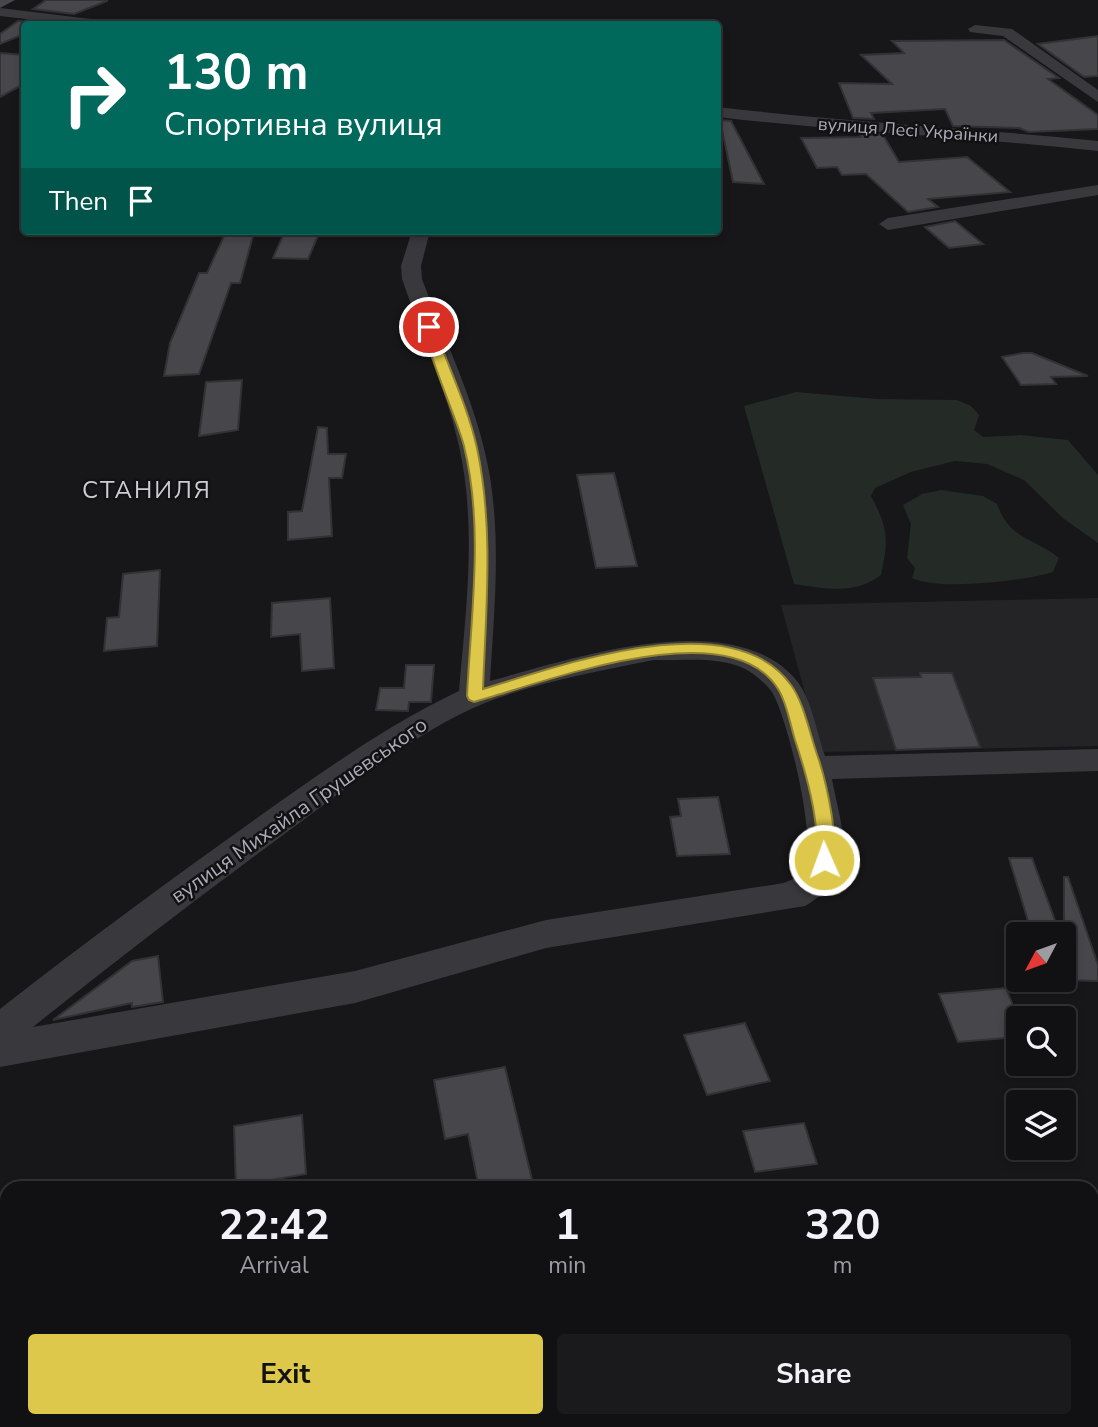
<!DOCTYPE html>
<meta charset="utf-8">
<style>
body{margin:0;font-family:"Nunito Sans",sans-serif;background:#1a1a1c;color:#f1f3f6;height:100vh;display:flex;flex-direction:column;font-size:26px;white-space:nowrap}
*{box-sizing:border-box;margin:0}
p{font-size:23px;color:#9c9da0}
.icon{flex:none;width:38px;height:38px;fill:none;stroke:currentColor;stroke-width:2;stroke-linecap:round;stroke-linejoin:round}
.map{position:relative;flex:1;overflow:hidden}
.panel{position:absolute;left:0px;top:1181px;width:1099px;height:247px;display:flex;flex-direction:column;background:#111113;border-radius:21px 21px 0 0;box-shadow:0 4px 10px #0003,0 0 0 2px #303133}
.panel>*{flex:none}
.hud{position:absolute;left:21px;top:21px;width:700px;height:214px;border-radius:7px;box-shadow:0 4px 10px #0003,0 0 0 2px #303133;background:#00695c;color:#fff;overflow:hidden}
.needle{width:46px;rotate:229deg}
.tools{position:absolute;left:1006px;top:922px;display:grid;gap:14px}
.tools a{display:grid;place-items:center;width:70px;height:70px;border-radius:7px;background:#111113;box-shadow:0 4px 10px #0003,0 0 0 2px #303133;font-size:35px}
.pin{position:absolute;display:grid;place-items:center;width:60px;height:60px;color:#fff;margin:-30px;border:4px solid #fff;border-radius:50%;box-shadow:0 2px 7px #0007}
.me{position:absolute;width:77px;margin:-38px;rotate:358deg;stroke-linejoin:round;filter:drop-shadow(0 0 5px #0008)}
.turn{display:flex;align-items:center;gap:24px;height:147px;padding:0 28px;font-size:32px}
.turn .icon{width:91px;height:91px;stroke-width:2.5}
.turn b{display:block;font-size:49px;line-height:60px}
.then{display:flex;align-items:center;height:66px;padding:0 28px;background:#0003;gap:14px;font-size:26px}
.eta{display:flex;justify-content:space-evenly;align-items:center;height:119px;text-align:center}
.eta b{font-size:42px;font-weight:700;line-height:49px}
.action{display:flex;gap:14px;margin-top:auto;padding:14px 28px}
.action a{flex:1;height:80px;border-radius:7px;background:#ddc84b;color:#111;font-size:28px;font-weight:700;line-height:80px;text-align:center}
.action a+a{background:#1a1a1c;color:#f1f3f6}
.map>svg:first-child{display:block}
.built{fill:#242326}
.green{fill:#242a25}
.building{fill:#47474b;stroke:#323134;stroke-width:2}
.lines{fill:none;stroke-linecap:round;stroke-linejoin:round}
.street{fill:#39393d;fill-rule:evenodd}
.secondary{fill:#47474d;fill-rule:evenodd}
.route{fill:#ddc84b;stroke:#908231;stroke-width:2}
.labels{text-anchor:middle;stroke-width:5;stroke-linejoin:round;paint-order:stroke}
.far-street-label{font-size:18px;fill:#abacb7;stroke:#121214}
.street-label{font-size:21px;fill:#abacb7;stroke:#121214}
.quarter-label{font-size:24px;letter-spacing:2px;fill:#cbccd4;stroke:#121214}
</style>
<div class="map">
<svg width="1098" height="1427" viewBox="0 0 1098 1427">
<rect width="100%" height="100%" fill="#171719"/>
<!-- built -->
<path class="built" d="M1098,598V746L821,752L781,605Z"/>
<!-- green -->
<path class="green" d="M796,392L877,399L957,400L971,406L979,415L974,430L983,437L1021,435L1068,440L1098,475V543L1064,519L1024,480L987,464L955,461L911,472L875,488L871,496C888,528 889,539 881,575C854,595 826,589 794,584L744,406Z
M941,490L983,496L997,504C1010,540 1034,538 1059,558L1053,572C1025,581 938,591 912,578L915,568L907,558L911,524L903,505L922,494Z"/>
<!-- building -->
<path class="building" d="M46,0H107V1L74,14L33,9Z
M18,21L50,24H24V34L0,44V34Z
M1098,36V76L1084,77L1038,44Z
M1004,40L1059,78L1048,79L1098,115V129L1029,132L1019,128L953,126L945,109L871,113L874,119L853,118L839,83L892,84L861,55L904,53L892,41Z
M0,53L24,55V84L0,97Z
M720,120L731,121L764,184L733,182Z
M859,133L883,135L899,162L967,157L1010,192L928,199L938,207L908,212L866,174L842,175L837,167L817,168L801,138L861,137Z
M955,221L983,244L949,248L925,227Z
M285,231H320L308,259L273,258Z
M224,236H253L240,283H231L199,374L164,376L170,343L199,273H207Z
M1023,353H1032L1088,376L1051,377L1056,384L1021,385L1002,357Z
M242,380L238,430L199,436L206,382Z
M318,427L327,428L328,454H346L342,478H329L332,536L288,540V512L302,511Z
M614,473L637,566L596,568L577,475Z
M160,570L157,646L104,651L107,618L119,617L123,574Z
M330,598L334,668L302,671L300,634L271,637L272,603Z
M406,665H434L431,702H409L408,711L376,710L380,688H404Z
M920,673H952L980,747L896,750L873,678L921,677Z
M718,797L730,854L677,856L670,817L681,816L678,799Z
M1009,858H1032L1060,934H1032Z
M1064,877H1068L1098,965V981L1064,980Z
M158,956L163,1002L132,1007V1003L53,1020L132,961Z
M1006,988L1018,1018V1037L958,1042L939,994Z
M745,1023L770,1081L707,1095L684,1035Z
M505,1067L534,1188H479L468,1134L445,1139L434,1080Z
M302,1115L306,1174L236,1186L234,1126Z
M804,1123L817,1164L755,1172L743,1131Z"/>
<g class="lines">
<!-- street -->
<path class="street" d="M0,8L99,20L106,24H70L0,16Z
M975,25L1012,29L1098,90V102L1003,36L970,32L968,29Z
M718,107C844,122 971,128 1098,141V151C971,137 844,132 718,117Z
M1098,185V195L888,230L879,224L888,218Z
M412,231H430L421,266L422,279C446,344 479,409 490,477C501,545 494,614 490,681C571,659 733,603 797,681C812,700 817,734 825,756L1098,749V771L832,779C842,834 862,872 805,906L546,948L355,1003L0,1067V1009C84,943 170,880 257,818C322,772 387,725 459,691C466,610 477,526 459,446C446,389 421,334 402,279L401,266ZM654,660C687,661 731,654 757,677C762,681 769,687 772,692C788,719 817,840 805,868C802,876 791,880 784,883L546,920L355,971L33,1027C121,956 211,888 302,821C357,780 421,729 485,703C538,682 598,671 654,660Z"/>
<!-- secondary -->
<path class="secondary" d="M0,0H15L0,8Z"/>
</g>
<!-- route -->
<path class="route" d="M425,325L434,327C448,366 468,407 477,448C494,528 486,608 483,689C560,666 732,602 791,685C804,702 811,739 819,760C826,782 841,845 831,865L824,867L815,860C822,826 806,773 795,740C790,724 787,703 778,689C729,610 543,683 474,702L469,700L467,696C471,614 484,527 464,446C458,421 422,342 425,325Z"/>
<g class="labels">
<!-- far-street labels -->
<g class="far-street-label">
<text transform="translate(908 130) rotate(4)" y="6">вулиця Лесі Українки</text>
</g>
<!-- street labels -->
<g class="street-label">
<text transform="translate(299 810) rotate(-35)" y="7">вулиця Михайла Грушевського</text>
</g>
<!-- quarter labels -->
<g class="quarter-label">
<text x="147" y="498">СТАНИЛЯ</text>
</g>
</g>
</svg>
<div class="tools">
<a><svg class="needle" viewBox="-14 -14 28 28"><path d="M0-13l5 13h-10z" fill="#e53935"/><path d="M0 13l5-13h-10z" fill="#9c9da0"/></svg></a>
<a><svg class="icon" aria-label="search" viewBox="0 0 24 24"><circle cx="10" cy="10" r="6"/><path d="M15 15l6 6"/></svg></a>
<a><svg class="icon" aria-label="layers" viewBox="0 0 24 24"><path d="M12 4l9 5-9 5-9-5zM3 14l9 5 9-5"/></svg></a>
</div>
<div class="pin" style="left:429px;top:327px;background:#d93025"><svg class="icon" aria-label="arrive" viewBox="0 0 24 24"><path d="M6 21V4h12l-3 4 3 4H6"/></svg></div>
<svg class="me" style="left:824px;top:860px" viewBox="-20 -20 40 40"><circle r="17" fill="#ddc84b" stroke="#fff" stroke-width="3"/><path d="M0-11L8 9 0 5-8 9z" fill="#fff"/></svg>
<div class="hud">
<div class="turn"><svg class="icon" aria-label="right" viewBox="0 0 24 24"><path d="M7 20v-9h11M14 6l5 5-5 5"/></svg><div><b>130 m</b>Спортивна вулиця</div></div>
<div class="then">Then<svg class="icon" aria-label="arrive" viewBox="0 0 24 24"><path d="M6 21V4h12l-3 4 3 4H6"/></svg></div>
</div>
<section class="panel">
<div class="eta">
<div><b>22:42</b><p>Arrival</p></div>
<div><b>1</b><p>min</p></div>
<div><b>320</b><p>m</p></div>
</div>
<div class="action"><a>Exit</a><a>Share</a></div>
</section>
</div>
